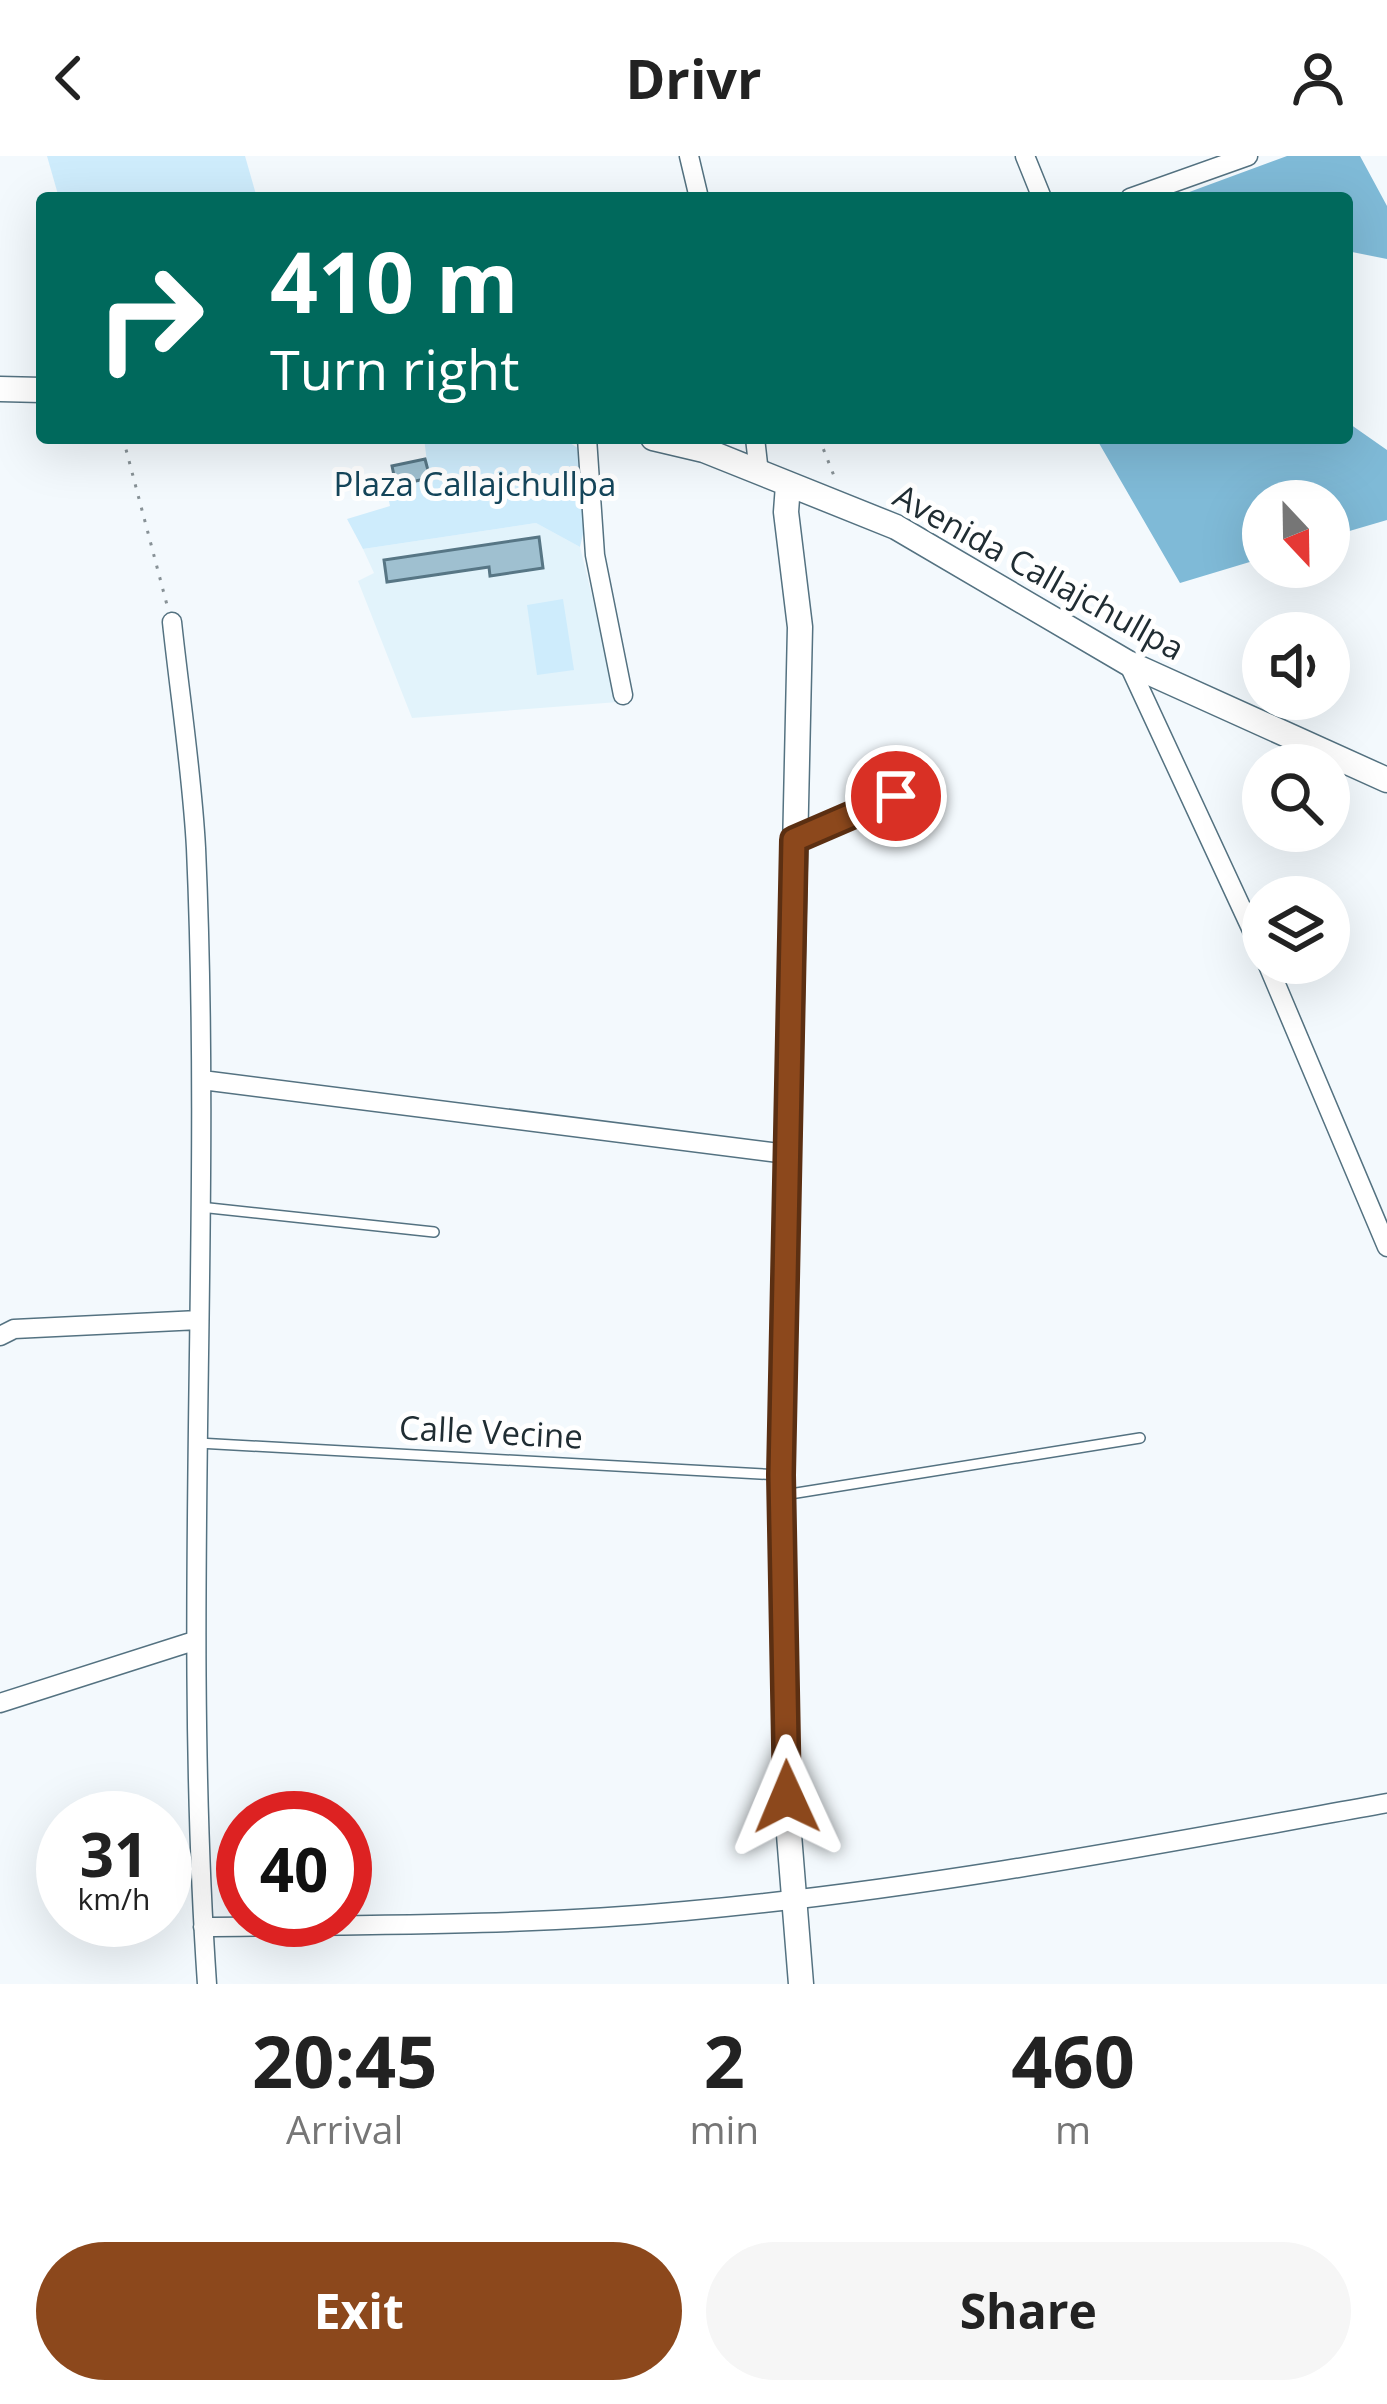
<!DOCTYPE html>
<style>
body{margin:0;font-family:"Open Sans",sans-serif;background:#f6f6f6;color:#222;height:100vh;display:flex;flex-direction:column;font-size:45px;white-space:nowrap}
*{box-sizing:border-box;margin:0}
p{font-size:39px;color:#767676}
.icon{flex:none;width:66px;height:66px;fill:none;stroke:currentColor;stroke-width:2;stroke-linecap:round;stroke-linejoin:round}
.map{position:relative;height:1828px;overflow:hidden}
.panel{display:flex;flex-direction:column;background:#fff;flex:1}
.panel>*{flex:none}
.top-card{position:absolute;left:36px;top:36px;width:1317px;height:252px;border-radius:12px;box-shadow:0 12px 48px #0002;background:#00695c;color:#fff;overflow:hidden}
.needle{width:78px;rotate:158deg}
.tools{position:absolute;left:1242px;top:324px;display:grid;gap:24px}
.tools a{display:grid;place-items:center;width:108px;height:108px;border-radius:50%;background:#fff;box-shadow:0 12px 48px #0002;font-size:60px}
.speed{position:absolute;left:36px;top:1635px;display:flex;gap:24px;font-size:60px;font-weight:700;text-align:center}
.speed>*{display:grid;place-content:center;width:156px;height:156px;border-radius:50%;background:#fff;box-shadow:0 12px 48px #0002;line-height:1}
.speed small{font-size:30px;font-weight:400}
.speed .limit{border:18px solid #d22;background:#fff;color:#111}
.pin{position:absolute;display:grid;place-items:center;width:102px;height:102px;color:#fff;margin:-51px;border:6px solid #fff;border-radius:50%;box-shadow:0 3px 12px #0007}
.me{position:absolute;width:132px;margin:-66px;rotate:359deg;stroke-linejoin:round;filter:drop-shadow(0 0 9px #0008)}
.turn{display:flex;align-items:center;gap:42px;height:252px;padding:0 36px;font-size:54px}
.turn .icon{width:156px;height:156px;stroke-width:2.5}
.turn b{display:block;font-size:84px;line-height:102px}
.eta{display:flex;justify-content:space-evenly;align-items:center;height:204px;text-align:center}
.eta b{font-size:72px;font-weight:700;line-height:84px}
.button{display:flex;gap:24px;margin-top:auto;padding:24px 36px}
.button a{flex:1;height:138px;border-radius:72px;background:#8c481c;color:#fff;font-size:48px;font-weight:700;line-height:138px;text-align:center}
.button a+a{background:#f6f6f6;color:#222}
header{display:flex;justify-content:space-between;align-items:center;height:156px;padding:0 36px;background:#fff;font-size:54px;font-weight:700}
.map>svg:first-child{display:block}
.built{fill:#e2f3fb}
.green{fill:#ceecfc}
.forest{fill:#7fbad7}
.building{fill:#9fc0d0;stroke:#577685;stroke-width:3}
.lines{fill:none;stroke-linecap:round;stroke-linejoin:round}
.lane-casing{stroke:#547281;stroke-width:12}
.street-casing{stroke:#547281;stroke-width:21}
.secondary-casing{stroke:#547281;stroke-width:27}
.path{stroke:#879196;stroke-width:3;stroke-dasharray:3 9;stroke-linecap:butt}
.lane{stroke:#fff;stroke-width:9}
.street{stroke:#fff;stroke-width:18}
.secondary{stroke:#fff;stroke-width:24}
.route-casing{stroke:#5b2f12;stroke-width:30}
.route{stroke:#8c481c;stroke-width:21}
.labels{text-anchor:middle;stroke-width:10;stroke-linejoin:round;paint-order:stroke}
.park-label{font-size:33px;fill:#15465b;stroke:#fff}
.street-label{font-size:33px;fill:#202d33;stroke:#fff}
</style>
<header><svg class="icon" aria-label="back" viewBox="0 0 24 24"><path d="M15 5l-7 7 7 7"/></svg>Drivr<svg class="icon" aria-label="person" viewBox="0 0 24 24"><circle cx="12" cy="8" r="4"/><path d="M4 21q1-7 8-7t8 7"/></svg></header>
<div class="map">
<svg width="1387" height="1828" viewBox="0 0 1387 1828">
<rect width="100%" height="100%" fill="#f3f9fd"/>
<!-- built -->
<path class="built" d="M536,367L580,391L618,546L412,562L358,425L374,417L363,393Z"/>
<!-- green -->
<path class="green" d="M47,0H245L257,42H59Z
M424,282L570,287L581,294L586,365L580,391L536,367L363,393L347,363L390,350L386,331L429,322Z
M563,443L574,514L537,519L527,449Z"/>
<!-- forest -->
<path class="forest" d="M1287,0H1360L1387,50V103L1347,95V42H1173Z
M1347,266L1387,294V364L1329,381V345H1263V402L1180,427L1096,282H1347Z"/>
<!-- building -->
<path class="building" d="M425,303L430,322L396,329L392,310Z
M539,381L543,412L490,420L489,411L387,426L384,404Z"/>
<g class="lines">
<defs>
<path id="lane" d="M799,681L896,640
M200,1051L434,1076
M198,1287L780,1319
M784,1339L1140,1282"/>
<path id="street" d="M689,0L699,42
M1025,0L1042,42
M1130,42L1248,0
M587,282L595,399L623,539
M755,282L759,317
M172,466C180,541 192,617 196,692C213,1071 181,1450 207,1828
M1128,507L1263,798
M1267,807L1387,1091
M202,924L787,998
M0,1180L14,1173L199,1164
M0,1547L194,1485
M203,1771C364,1769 525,1770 685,1755C920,1734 1155,1689 1387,1647"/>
<path id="secondary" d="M0,233L42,234
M653,282L704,294L896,371L1128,507L1387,624
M788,329L786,356L800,471L781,1319L786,1641L801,1828"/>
</defs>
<!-- lane casing -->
<use href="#lane" class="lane-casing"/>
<!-- street casing -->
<use href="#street" class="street-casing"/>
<!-- secondary casing -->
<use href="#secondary" class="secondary-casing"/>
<!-- path -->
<path class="path" d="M123,282L167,449
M819,282L836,325"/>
<!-- lane -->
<use href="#lane" class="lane"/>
<!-- street -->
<use href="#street" class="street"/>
<!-- secondary -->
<use href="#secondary" class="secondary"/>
</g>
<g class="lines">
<defs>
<path id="route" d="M787,1641L781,1319L794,684L896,640"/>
</defs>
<!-- route casing -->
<use href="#route" class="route-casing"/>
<!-- route -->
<use href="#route" class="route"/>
</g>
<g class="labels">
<!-- park labels -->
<g class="park-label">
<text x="475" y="340">Plaza Callajchullpa</text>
</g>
<!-- street labels -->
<g class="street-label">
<text transform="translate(1039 416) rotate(29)" y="12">Avenida Callajchullpa</text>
<text transform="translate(491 1276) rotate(3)" y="12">Calle Vecine</text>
</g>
</g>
</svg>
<div class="tools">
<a><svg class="needle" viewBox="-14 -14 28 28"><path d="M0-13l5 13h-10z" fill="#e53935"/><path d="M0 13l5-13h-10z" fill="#767676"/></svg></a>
<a><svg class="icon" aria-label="sound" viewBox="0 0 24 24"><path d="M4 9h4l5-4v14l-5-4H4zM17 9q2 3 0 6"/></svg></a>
<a><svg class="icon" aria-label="search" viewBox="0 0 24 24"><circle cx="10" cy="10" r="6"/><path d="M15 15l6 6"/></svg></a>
<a><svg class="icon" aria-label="layers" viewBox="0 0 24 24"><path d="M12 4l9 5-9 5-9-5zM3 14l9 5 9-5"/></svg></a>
</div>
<div class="speed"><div>31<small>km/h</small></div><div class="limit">40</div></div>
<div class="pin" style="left:896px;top:640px;background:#d93025"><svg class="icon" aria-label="arrive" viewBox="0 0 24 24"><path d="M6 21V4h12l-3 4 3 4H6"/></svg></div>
<svg class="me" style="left:787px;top:1641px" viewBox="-20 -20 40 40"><path d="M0-17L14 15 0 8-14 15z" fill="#8c481c" stroke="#fff" stroke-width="4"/></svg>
<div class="top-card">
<div class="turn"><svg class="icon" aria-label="right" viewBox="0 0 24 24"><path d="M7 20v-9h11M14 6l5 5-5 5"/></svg><div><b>410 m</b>Turn right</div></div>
</div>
</div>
<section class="panel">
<div class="eta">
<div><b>20:45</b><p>Arrival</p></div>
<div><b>2</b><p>min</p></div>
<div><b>460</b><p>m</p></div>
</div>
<div class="button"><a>Exit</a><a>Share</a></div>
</section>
